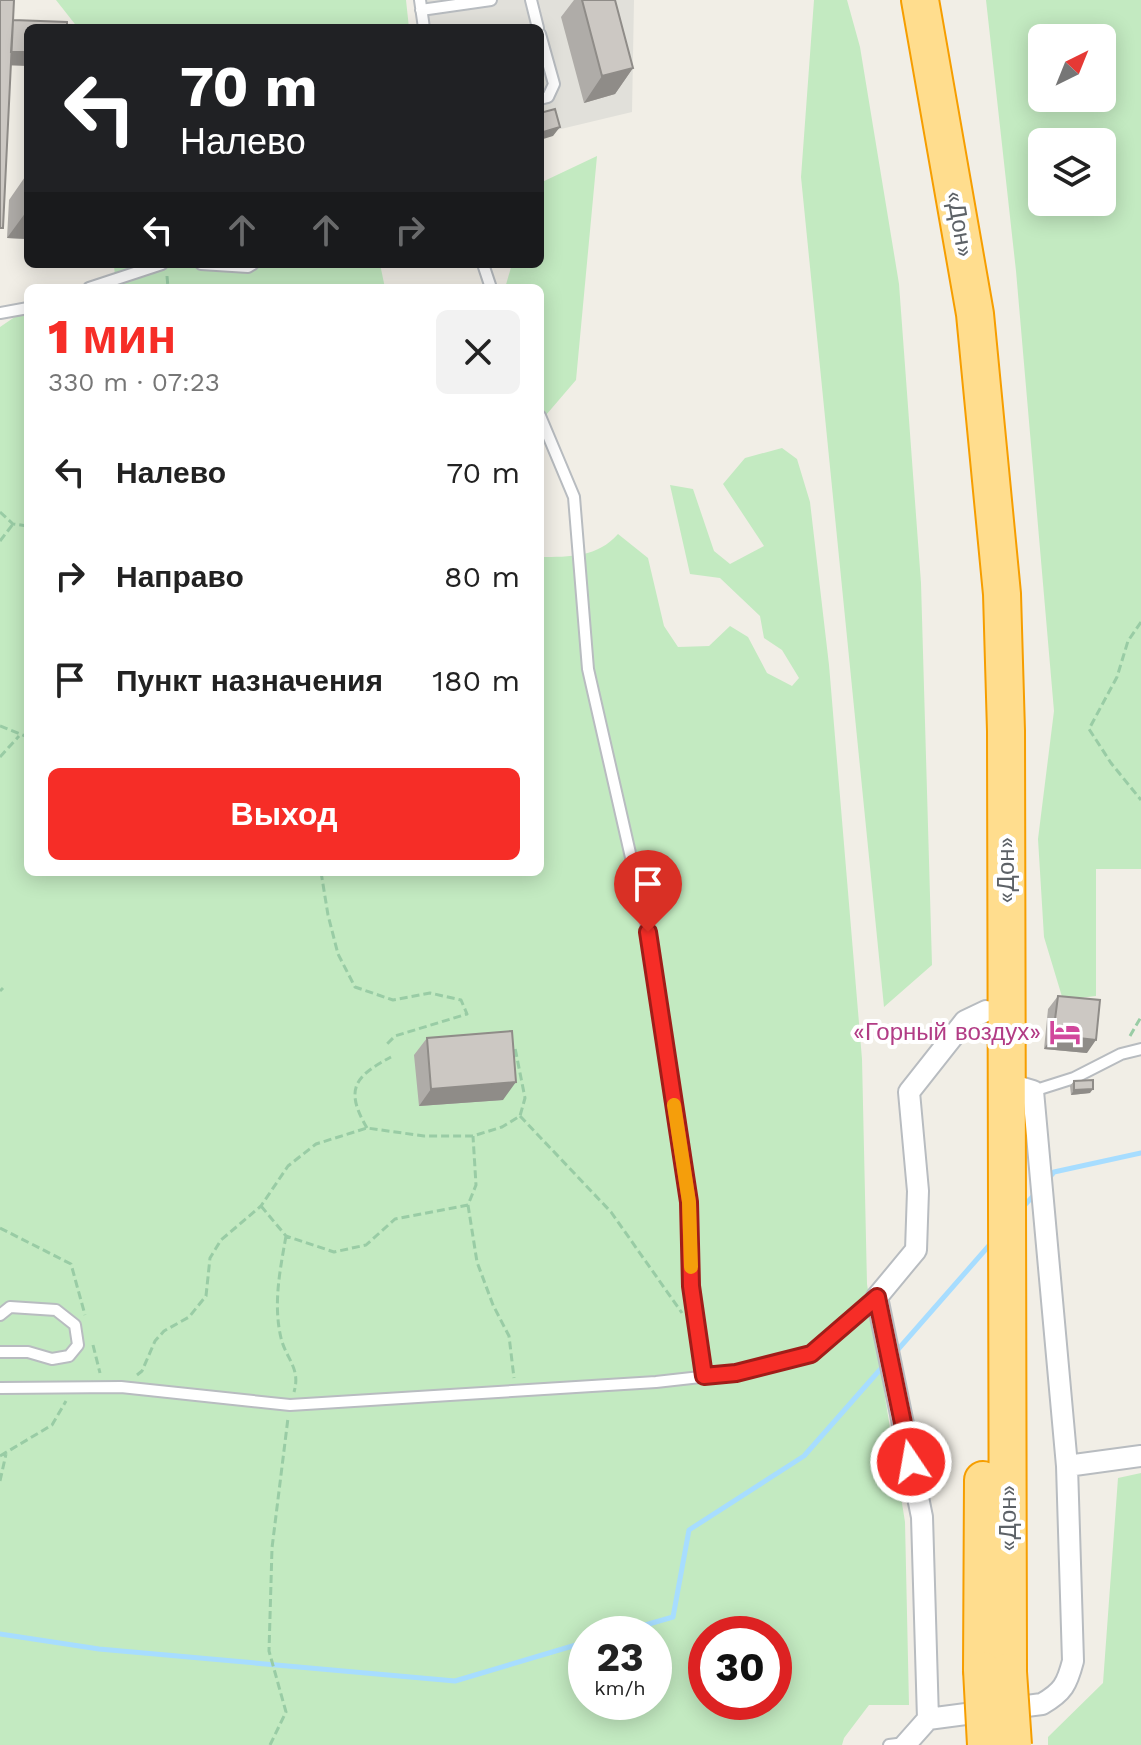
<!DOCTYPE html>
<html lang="ru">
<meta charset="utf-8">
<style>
body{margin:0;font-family:"Work Sans",sans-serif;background:#f2f2f2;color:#222;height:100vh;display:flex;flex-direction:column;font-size:30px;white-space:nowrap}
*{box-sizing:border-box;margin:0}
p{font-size:26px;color:#767676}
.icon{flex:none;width:44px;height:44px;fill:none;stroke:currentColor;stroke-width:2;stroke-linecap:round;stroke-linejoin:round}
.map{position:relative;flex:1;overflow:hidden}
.drawer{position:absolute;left:24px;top:284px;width:520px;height:592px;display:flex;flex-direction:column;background:#fff;border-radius:12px;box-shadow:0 4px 20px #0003}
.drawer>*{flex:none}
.hud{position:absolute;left:24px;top:24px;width:520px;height:244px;border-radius:12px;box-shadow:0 4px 20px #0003;background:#202124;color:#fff;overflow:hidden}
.needle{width:52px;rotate:43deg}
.tools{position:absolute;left:1028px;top:24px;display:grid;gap:16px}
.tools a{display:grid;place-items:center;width:88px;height:88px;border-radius:12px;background:#fff;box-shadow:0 4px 20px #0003;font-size:40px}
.speed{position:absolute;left:568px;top:1616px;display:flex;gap:16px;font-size:40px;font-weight:700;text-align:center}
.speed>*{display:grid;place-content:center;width:104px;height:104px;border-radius:50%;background:#fff;box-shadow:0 4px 20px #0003;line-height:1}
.speed small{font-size:20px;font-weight:400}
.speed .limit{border:12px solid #d22;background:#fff;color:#111}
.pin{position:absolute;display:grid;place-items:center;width:68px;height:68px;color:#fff;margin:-82px -34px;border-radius:50% 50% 50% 0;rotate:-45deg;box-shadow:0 0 8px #0007}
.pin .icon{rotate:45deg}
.me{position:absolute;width:88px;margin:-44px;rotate:348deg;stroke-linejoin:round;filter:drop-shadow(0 0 6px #0008)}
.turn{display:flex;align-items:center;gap:28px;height:168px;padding:0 24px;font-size:36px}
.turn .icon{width:104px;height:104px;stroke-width:2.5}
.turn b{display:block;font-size:56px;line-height:68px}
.lanes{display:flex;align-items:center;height:76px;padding:0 24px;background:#0003;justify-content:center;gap:40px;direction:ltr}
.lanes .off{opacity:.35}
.round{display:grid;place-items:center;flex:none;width:84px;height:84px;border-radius:12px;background:#f2f2f2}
.overview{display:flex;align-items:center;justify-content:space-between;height:136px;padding:0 24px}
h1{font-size:48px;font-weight:800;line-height:60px;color:#f62d27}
.cta{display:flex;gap:16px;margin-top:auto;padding:16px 24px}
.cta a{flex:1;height:92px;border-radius:12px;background:#f62d27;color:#fff;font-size:32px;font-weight:800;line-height:92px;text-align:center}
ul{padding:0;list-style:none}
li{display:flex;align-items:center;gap:24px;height:104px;padding:0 24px}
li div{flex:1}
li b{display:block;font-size:30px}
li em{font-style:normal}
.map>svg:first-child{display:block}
.industrial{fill:#e1e0da}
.green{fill:#c3eac1;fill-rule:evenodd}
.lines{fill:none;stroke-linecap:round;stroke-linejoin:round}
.stream{stroke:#a7ddff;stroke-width:5}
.lane-casing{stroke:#b8bcc0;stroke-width:14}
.street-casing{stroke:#b8bcc0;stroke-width:24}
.highway-casing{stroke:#f69e00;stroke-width:40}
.path{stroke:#99cca5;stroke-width:3;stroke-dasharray:8 4;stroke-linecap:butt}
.lane{stroke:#fff;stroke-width:10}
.street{stroke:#fff;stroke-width:20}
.highway{stroke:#ffdd8e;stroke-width:36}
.highway-bridge-casing{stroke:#f69e00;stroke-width:40;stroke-linecap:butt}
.highway-bridge{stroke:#ffdd8e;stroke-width:36}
.wall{fill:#afaca8}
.shaded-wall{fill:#8f8c88}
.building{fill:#ccc8c3;stroke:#8f8c88;stroke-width:2}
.route-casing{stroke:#a01d19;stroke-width:20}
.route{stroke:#f62d27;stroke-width:14}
.slow{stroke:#f59e0b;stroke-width:14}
.labels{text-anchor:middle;stroke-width:8;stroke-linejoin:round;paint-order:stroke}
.street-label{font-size:24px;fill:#5d6267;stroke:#fff}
.hotel-label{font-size:24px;fill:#b23c85;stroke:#fff;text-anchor:end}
</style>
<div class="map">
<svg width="1141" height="1745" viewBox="0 0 1141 1745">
<rect width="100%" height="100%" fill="#f1eee6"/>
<!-- industrial -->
<path class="industrial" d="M421,0H634L632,112L540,134V28H424Z"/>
<!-- green -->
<path class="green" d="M56,0H406L409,28H78Z
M814,0H847L860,47L899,284L921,583L932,965L884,1007L801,177Z
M986,0H1141V869H1096V996L1063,1000L1044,937L1038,839L1054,711L1016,271ZM1042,38H1102V98H1042ZM1042,142H1102V202H1042Z
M597,156L576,380L540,422V288H505L512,264H540V183Z
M114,264H380L385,288H89L115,279Z
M28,308V872H540V557C570,557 598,557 618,534L648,558L664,626L678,647L709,646L730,626L748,637L767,673L792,686L799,678L782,650L764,638L760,616L720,578L690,574L670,485L693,489L714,551L730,564L764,546L723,484L745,458L782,448L797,459L810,502L829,665L862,1059L867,1284L905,1522L909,1705H869L844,1738L842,1745H0V327ZM586,1634H654V1702H586ZM706,1634H774V1702H706Z
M1141,1473V1745H1048V1737L1103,1683L1118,1478Z"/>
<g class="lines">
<!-- stream -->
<path class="stream" d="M1048,1179L1054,1172L1141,1153
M1021,1209L1036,1193
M894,1354L993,1241
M0,1634L99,1649L455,1681L586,1642
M614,1634L673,1617L689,1530L804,1456L885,1364"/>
<defs>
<path id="lane" d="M420,0L424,28
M531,0L538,28
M421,10L491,0
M540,34L554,84L548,97L540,99
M201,264L248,267L253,264
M483,264L491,288
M89,288L162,264
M0,313L28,308
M540,416L574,497L588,669L648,932L689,1202L691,1286L704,1376
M1033,1091L1074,1078L1121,1054L1141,1049
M0,1315L10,1307L56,1310L75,1325L78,1345L69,1356L52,1359L28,1352H0
M0,1388L121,1387L290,1405L656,1382L736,1373L811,1354L877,1297
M889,1745L905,1743"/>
<path id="street" d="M1067,1466L1141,1456
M928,1719L1042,1704C1063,1692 1067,1684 1073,1661L1067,1466L1033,1091L1006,1083
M905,1745L928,1719L922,1517L877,1297L916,1250L918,1191L909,1092L965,1021L986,1011"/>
<path id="highway" d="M920,0L975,314L1002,594L1006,731L1008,1672
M982,1670L983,1480"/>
</defs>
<!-- lane casing -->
<use href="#lane" class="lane-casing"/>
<!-- street casing -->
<use href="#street" class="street-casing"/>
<!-- highway casing -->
<use href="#highway" class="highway-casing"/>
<!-- path -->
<path class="path" d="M167,276L168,288
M0,512L13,524L28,526
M0,541L13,524
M1141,622L1128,641L1117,677L1089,729L1111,763L1141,800
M0,726L28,737
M0,757L19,736
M321,872L328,915L338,954L355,987L393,1000L430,993L461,1000L467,1014L395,1036L386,1045
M0,991L3,988
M1130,1036L1141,1017
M520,1116L611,1212L682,1313
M367,1128C344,1089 355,1076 391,1057
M468,1205L477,1262L493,1305L509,1336L514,1378
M261,1206L286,1236L334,1252L366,1245L395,1219L468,1205L476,1185L473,1136
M0,1228L71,1264L85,1315
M286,1236C280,1270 273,1304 281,1338C286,1359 301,1368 294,1392
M93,1345L100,1373
M137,1375L142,1371L155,1341L164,1331L189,1317L206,1296L210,1258L221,1240L261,1206L288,1166L316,1144L367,1128L424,1136H473L502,1127L520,1116L525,1098L515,1048
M0,1456L52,1425L66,1401
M0,1481L6,1454
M270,1745L286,1712L269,1651L272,1548L288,1418"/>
<!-- lane -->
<use href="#lane" class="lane"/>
<!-- street -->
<use href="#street" class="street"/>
<!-- highway -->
<use href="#highway" class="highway"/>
<defs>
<path id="highway-bridge" d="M982,1670L986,1745
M1008,1672L1013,1745"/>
</defs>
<!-- highway-bridge casing -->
<use href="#highway-bridge" class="highway-bridge-casing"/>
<!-- highway-bridge -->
<use href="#highway-bridge" class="highway-bridge"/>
</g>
<!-- wall -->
<path class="wall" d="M574,0H615L633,68L615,94L584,103L561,17Z
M27,174L28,239L7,238L9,200Z
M1058,996L1087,1053L1044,1049L1048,1009Z
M427,1038L503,1100L419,1106L414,1055Z
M1074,1081L1090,1093L1071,1095L1070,1086Z"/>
<!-- shaded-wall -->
<path class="shaded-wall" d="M7,52H28V66L0,65Z
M633,68L615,94L584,103L602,76Z
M560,127L553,136L540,140V133Z
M26,212H28V239L7,238Z
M1053,1035L1096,1040L1087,1053L1044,1049Z
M516,1082L503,1100L419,1106L431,1089Z
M1093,1089L1090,1093L1071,1095L1074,1090Z"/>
<!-- building -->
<path class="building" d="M0,0H14L3,228H0Z
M582,0H615L633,68L602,76Z
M13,20L67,22V28H28V52H11Z
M555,109L560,127L540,133V113Z
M27,174H28V212H26Z
M1058,996L1100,1000L1096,1040L1053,1035Z
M512,1031L516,1082L431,1089L427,1038Z
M1093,1080V1089L1074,1090V1081Z"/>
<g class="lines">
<defs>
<path id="route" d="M648,932L689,1202L691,1286L704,1376L736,1373L811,1354L877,1297L911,1462"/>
</defs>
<!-- route casing -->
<use href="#route" class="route-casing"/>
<!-- route -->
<use href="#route" class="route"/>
<!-- slow -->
<path class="slow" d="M674,1105L689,1202L691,1267"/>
</g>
<!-- icons -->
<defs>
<symbol id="hotel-bare" viewBox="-9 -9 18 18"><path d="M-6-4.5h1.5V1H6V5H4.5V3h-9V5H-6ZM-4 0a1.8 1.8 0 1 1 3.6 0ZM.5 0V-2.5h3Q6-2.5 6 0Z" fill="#d1479c" stroke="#fff" stroke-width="2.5" paint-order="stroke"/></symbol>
</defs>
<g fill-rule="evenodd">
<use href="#hotel-bare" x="1043" y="1010" width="44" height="44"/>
</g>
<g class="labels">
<!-- street labels -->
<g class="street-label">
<text transform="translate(960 224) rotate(80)" y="8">«Дон»</text>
<text transform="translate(1006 870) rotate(-90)" y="8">«Дон»</text>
<text transform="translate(1008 1518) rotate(-90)" y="8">«Дон»</text>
</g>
<!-- hotel labels -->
<g class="hotel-label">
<text x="1041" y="1040">«Горный воздух»</text>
</g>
</g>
</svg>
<div class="tools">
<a><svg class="needle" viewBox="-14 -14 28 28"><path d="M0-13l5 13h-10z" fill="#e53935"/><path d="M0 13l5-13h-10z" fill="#767676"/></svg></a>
<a><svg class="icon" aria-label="layers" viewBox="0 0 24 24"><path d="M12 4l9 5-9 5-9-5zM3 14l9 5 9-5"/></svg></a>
</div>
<div class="speed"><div>23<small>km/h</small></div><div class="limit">30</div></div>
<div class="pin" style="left:648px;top:932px;background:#d93025"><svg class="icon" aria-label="arrive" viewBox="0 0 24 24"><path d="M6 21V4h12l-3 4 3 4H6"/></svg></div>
<svg class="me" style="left:911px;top:1462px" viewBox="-20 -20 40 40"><circle r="17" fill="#f62d27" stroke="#fff" stroke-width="3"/><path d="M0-11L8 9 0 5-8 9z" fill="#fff"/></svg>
<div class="hud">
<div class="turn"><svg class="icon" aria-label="left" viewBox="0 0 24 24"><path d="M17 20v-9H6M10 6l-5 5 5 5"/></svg><div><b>70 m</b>Налево</div></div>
<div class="lanes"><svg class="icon" aria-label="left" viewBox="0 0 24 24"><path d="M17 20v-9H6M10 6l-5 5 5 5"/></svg><svg class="icon off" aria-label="ahead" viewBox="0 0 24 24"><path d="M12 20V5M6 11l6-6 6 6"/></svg><svg class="icon off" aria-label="ahead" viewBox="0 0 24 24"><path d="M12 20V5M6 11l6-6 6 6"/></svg><svg class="icon off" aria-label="right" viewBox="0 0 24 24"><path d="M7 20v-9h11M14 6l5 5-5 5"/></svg></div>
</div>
<section class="drawer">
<div class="overview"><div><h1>1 мин</h1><p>330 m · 07:23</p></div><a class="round"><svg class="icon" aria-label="close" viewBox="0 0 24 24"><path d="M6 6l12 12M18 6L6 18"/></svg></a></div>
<ul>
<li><svg class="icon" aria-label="left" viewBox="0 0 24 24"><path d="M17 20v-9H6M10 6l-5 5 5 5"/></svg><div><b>Налево</b></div><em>70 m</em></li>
<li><svg class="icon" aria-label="right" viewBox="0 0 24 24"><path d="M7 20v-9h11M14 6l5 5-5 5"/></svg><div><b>Направо</b></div><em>80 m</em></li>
<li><svg class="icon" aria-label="arrive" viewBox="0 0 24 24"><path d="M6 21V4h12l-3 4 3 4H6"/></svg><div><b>Пункт назначения</b></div><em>180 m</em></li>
</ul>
<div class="cta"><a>Выход</a></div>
</section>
</div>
